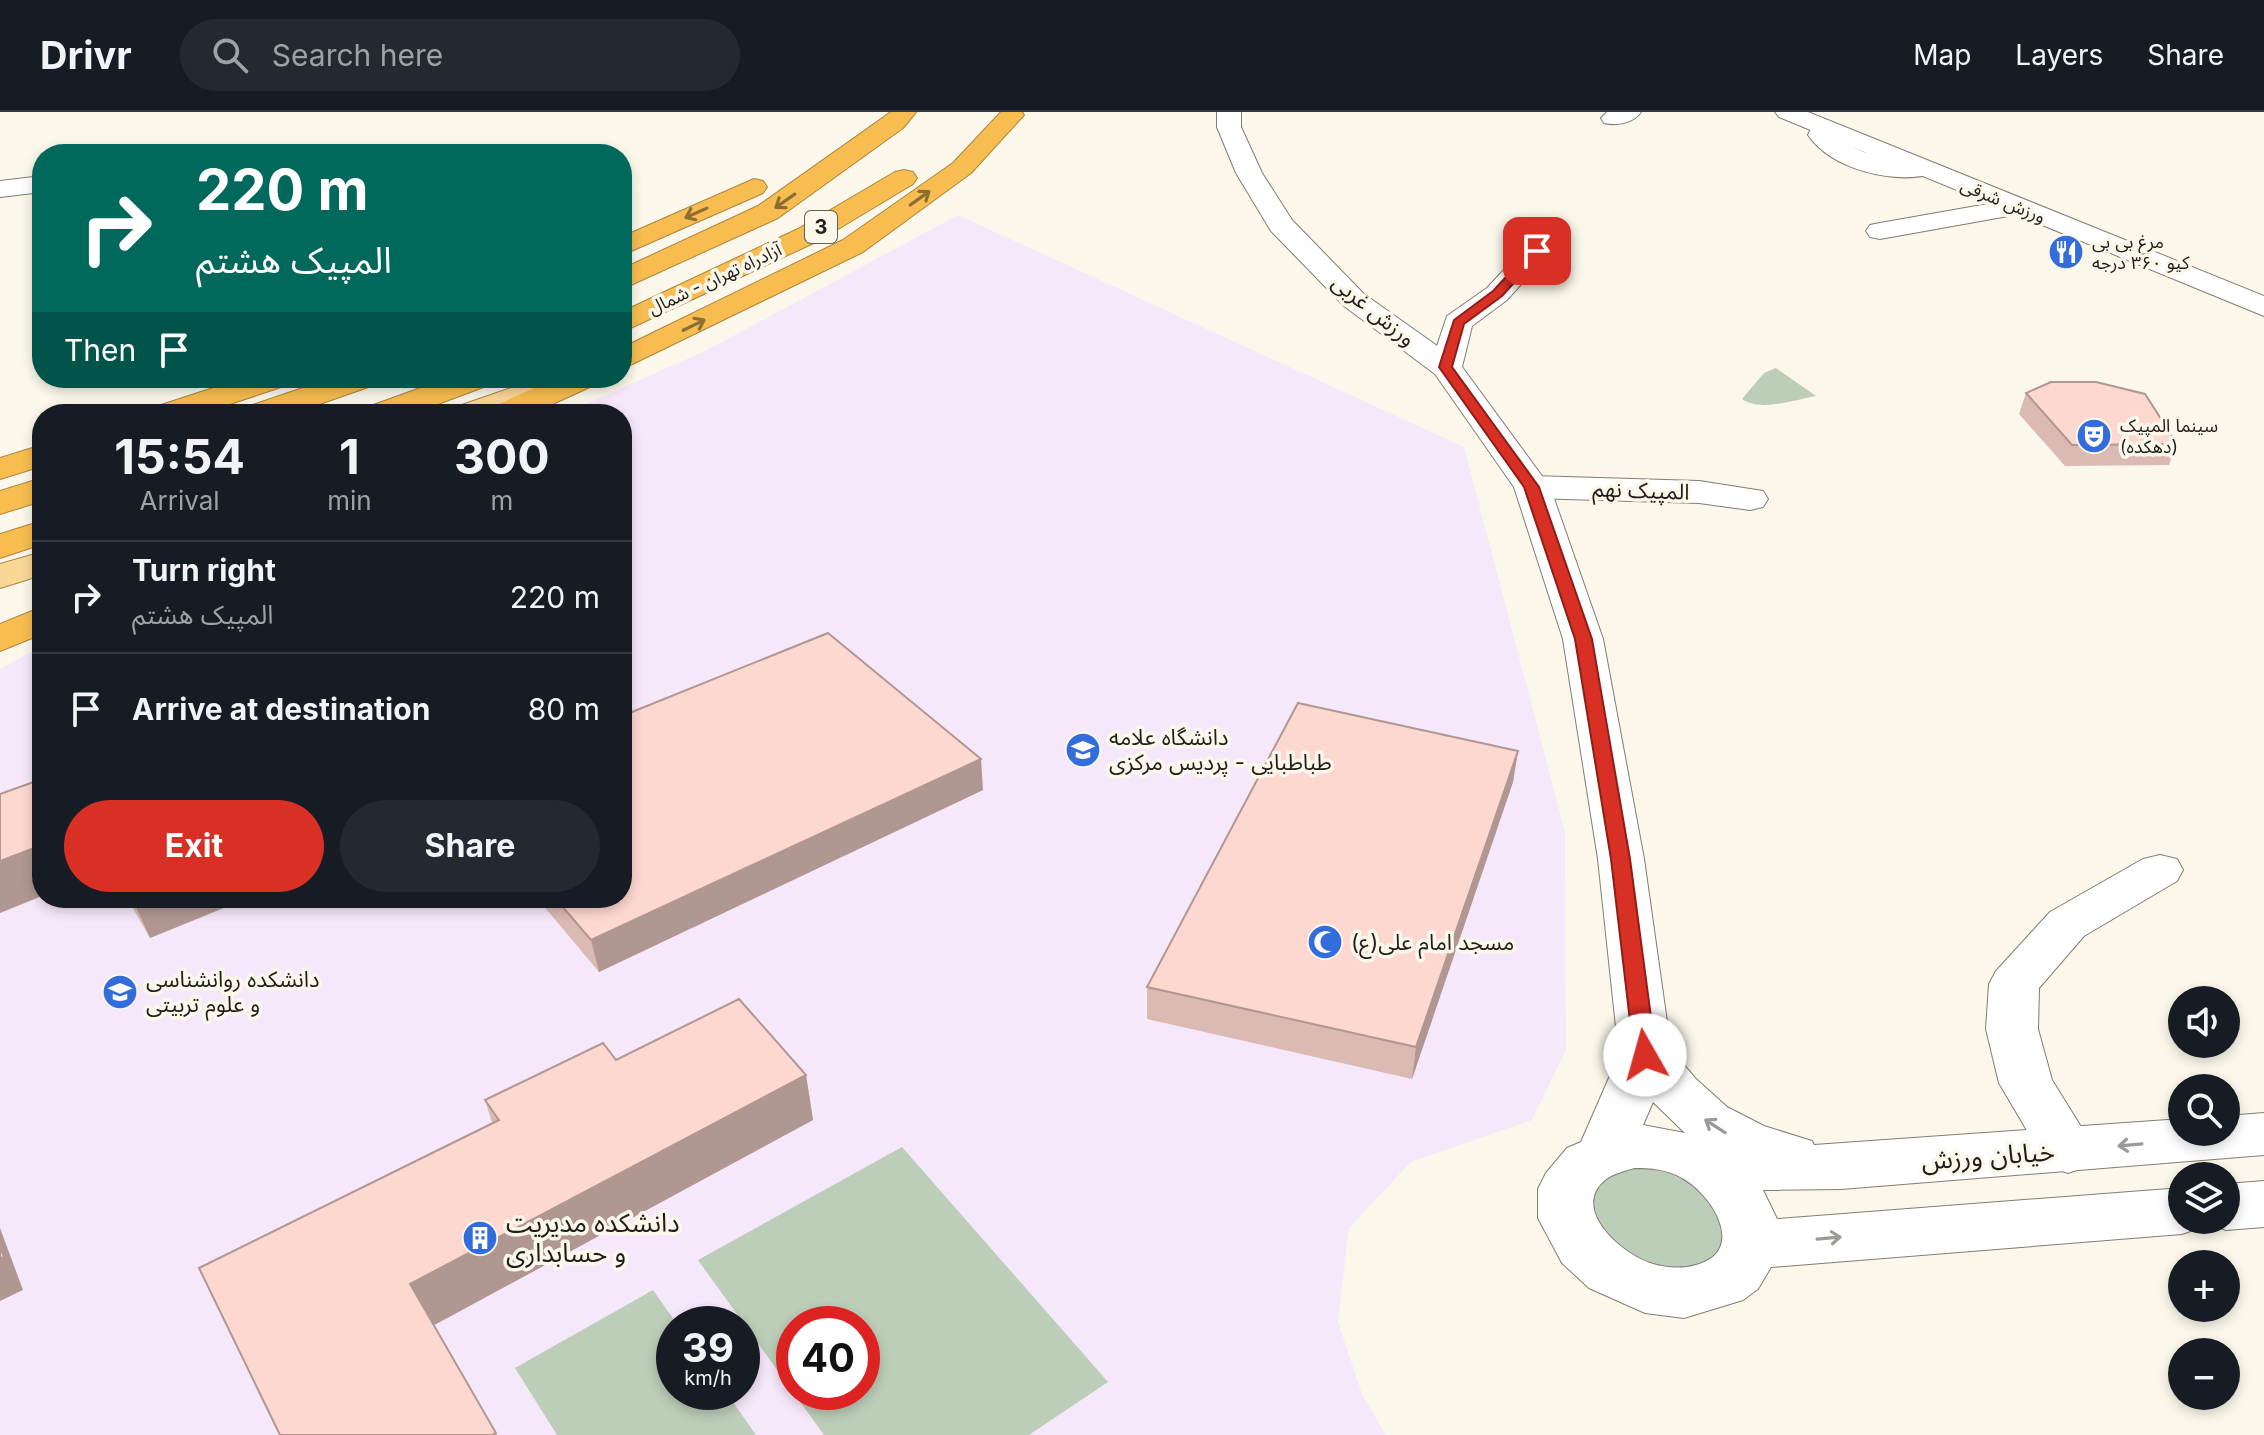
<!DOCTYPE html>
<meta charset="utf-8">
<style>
body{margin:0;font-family:Inter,"Noto Sans Arabic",sans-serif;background:#242831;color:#f1f3f6;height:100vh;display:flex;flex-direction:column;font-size:30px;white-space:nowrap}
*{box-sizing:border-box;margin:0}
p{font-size:26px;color:#9ea1a6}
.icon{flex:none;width:44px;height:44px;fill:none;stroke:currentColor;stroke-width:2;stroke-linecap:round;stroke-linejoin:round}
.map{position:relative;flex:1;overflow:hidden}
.details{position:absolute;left:32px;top:292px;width:600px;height:504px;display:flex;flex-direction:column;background:#171b24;border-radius:32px;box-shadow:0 4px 12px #0003}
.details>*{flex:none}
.banner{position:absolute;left:32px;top:32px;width:600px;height:244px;border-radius:32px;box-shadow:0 4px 12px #0003;background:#00695c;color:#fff;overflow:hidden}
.fabs{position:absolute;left:2168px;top:874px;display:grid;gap:16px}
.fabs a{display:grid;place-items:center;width:72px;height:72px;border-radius:50%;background:#171b24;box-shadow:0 4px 12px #0003;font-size:40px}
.speed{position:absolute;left:656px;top:1194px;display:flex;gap:16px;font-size:40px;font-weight:700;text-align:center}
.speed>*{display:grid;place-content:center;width:104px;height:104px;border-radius:50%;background:#171b24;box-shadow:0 4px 12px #0003;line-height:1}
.speed small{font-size:20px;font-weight:400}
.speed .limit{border:12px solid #d22;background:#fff;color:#111}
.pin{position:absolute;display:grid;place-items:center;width:68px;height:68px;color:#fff;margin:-34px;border-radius:16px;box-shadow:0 4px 12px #0006}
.me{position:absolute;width:88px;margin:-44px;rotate:353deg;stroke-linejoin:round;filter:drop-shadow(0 0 6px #0008)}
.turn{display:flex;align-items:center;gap:28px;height:168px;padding:0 32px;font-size:36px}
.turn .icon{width:104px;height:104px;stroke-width:2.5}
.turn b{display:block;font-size:56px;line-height:68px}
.then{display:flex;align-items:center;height:76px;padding:0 32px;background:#0003;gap:16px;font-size:30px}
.eta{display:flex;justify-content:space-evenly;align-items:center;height:136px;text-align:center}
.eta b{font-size:48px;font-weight:700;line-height:56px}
.cta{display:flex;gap:16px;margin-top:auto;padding:16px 32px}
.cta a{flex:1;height:92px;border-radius:48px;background:#d93025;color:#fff;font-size:32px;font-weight:700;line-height:92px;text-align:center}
.cta a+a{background:#242831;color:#f1f3f6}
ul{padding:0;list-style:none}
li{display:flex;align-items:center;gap:24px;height:112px;padding:0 32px;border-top:2px solid #363941}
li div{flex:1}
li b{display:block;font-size:30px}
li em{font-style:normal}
header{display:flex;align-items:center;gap:48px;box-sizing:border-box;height:112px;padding:0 40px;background:#171b24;border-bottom:2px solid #363941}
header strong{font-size:38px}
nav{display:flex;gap:44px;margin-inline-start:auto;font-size:28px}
.search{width:560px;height:72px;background:#242831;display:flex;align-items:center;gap:20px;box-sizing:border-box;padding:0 28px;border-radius:44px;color:#9ea1a6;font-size:30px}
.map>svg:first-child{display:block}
.education{fill:#f6e8fb;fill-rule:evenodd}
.green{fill:#bccdb8;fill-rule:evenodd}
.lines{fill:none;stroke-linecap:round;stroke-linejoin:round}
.street-casing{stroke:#807d72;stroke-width:2}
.secondary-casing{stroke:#807d72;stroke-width:2}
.primary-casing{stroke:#ac853d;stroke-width:2}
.highway-casing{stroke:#ac853d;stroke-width:2}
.street{fill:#fff;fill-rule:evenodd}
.secondary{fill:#fff;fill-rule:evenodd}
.primary{fill:#fbd796;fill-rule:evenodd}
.highway{fill:#f8bd50;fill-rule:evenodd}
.wall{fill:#dabab3}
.shaded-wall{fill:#b19792}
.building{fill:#fdd8d0;stroke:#b19792;stroke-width:2}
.oneway{stroke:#8c6e35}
.oneway2{stroke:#9a9a98}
.route{fill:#d93025;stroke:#8d1f18;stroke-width:2}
.labels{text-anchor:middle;stroke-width:7;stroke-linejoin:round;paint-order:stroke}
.far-street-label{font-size:18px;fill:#1f1e1a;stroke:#fbf8eb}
.far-poi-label{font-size:18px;fill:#1f1e1a;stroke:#fbf8eb;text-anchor:start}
.shield{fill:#fbf8eb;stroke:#615f59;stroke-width:2}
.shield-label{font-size:20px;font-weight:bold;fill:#1f1e1a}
.street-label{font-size:22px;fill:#1f1e1a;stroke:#fbf8eb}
.poi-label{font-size:22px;fill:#1f1e1a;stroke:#fbf8eb;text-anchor:start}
.near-street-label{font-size:26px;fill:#1f1e1a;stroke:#fbf8eb}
.near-poi-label{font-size:26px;fill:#1f1e1a;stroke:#fbf8eb;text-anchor:start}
</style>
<header>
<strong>Drivr</strong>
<div class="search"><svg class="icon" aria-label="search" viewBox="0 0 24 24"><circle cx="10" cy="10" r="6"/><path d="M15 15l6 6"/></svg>Search here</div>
<nav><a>Map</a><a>Layers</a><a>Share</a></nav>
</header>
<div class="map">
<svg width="2264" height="1323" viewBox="0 0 2264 1323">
<rect width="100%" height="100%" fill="#fbf8eb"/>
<!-- education -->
<path class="education" d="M958,103L1464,335L1565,720L1566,938L1532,1008L1411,1050L1349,1116L1338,1210L1362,1282L1386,1323H0V557L42,534V786H622V302H564L707,238ZM674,1212H742V1280H674ZM794,1212H862V1280H794Z"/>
<!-- green -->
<path class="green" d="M1776,256L1816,284C1795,288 1760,300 1742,287L1764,261Z
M902,1035L1108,1270L1029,1323H824L698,1148ZM794,1212H862V1280H794Z
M1671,1045L1741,1112L1710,1163L1608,1145L1585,1067Z
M653,1178L677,1212H674V1280H726L756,1323H557L515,1256Z"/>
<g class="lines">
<defs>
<path id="street" d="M1607,0H1641C1634,11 1616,14 1604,11L1601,6Z
M1823,8L1832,10L1835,15L1833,21C1868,52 1894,42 1933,52L1937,57L1933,62C1893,72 1832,58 1808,23L1814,10Z
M42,64V80L0,85V69Z
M2016,87L2025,89L2029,95L2025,101L1880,127L1870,125L1866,119L1870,113L1880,111Z
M1537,131L1547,133L1551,139L1507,188L1472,214L1462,255L1457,262L1446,265L1435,262L1430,255L1447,204L1487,176L1527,133Z
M1532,364L1699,369L1763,379L1768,387L1763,395L1750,398L1699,391L1532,386L1520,382L1514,375L1520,368Z
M2160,743L2177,747L2183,758L2177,769L2084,824L2039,876L2038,917L2052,968L2096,1039L2088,1054L2068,1061L2048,1054L1999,971L1986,917L1989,872L1996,859L2050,800L2143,747Z"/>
<path id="secondary" d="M1217,0H1241V15L1262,61L1292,108L1364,182L1457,248L1550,375L1603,527L1644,747L1671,938L1696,967L1727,995L1764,1014L1812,1029L1814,1033L2182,1007V1020H2226V1004L2264,1001V1043L1841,1077L1763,1078L1777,1107L2182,1076V1108H2226V1072L2264,1069V1115L2226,1118L2205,1110L2202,1115L2182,1122L1771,1155L1758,1177L1743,1188L1684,1206L1645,1201L1589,1176L1562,1151L1538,1106V1077L1546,1061L1567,1036L1581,1030L1619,943L1598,747L1563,527L1514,375L1435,262L1344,194L1271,119L1236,61L1217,15ZM1653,990L1685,1021L1643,1013ZM1634,1056C1650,1056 1667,1057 1682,1066C1712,1082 1748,1139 1696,1153C1682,1157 1667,1156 1653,1152C1624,1144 1569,1098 1605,1068C1612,1062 1625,1059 1634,1056Z
M1775,0H1808L2264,184V204L1779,5Z"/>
<path id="primary" d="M540,266H587L582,273L500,302H451L456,295Z
M42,440V463L0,476V452Z"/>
<path id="highway" d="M891,0H916L903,16L778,106L622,177V157L758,94Z
M1001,0H1022L1024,3L971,61L863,140L622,257V236L843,128L953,51Z
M904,58L913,60L917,66L913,72L818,129L622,220V200L798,117L895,60Z
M754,67L763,69L767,75L763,81L622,143V125Z
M244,266H292L287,273L200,302H150L155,295Z
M332,266H379L374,273L291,302H242L247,295Z
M448,266H494L489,273L411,302H363L368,295Z
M557,266H599L594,273L531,302H487L492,295Z
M42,333V354L0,367V346Z
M42,366V389L0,402V379Z
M42,409V432L0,446V422Z
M42,495V522L0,539V512Z"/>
</defs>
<!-- street casing -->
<use href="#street" class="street-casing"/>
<!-- secondary casing -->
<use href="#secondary" class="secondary-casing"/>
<!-- primary casing -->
<use href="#primary" class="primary-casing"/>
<!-- highway casing -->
<use href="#highway" class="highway-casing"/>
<!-- street -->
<use href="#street" class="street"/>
<!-- secondary -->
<use href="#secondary" class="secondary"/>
<!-- primary -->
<use href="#primary" class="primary"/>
<!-- highway -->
<use href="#highway" class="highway"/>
</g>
<!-- wall -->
<path class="wall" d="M2026,281L2177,332L2169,353L2065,354L2019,302Z
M1518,639L1513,670L1412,967L1147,907V875Z
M983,678L599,860L537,786H622Z
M127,786H248L150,826Z
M616,948L806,963L813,1008L434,1213L497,1323H280L492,1011L485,988Z"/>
<!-- shaded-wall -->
<path class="shaded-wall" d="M1518,639L1513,670L1412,967L1416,935Z
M981,647L983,678L599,860L591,828Z
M42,733V784L0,801V749Z
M132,786H248L150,826Z
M806,963L813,1008L427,1217L410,1172Z
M0,1116L23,1178L0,1189Z"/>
<!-- building -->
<path class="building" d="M2051,270H2096L2145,282L2177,332L2072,333L2026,281Z
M828,521L981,647L591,828L555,786H622V604Z
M1298,591L1518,639L1416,935L1147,875Z
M42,667V733L0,749V682Z
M739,887L806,963L410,1172L496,1321L492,1323H280L199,1156L499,1008L485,988L603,931L616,948Z
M0,1135L4,1145L0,1146Z"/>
<!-- one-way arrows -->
<defs><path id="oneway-shaft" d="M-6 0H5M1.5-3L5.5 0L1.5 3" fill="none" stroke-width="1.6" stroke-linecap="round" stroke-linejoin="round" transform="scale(2)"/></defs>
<g class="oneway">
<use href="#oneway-shaft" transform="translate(920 86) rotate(-36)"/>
<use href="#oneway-shaft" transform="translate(785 89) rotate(145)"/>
<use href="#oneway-shaft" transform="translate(696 101) rotate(156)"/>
<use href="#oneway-shaft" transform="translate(694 213) rotate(-26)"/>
</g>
<g class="oneway2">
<use href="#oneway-shaft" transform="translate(1715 1014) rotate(-147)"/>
<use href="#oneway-shaft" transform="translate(2130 1033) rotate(175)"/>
<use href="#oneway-shaft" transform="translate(1829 1126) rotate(-5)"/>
</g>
<!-- route -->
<path class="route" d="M1533,136L1543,139L1502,184L1464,212L1452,255L1539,375L1592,527L1630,747L1656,943L1652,949H1637L1634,943L1611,747L1575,527L1524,375L1439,255L1454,208L1493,179Z"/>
<!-- icons -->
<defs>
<symbol id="restaurant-disc" viewBox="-11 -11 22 22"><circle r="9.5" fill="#336ddb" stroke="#fbf8eb"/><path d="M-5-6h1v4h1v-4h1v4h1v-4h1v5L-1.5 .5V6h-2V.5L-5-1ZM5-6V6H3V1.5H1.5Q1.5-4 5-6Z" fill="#fff"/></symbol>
<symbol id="theatre-disc" viewBox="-11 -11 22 22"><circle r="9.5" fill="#336ddb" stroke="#fbf8eb"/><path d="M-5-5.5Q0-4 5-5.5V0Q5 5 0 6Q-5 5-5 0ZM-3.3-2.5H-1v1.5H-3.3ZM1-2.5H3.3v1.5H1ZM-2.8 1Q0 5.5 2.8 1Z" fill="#fff"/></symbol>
<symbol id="university-disc" viewBox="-11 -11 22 22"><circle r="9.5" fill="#336ddb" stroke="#fbf8eb"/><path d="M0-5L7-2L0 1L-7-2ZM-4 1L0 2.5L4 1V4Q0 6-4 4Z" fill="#fff"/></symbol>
<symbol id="mosque-disc" viewBox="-11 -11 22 22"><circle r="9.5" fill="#336ddb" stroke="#fbf8eb"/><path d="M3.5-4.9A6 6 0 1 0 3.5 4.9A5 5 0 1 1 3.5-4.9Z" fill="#fff"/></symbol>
<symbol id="building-disc" viewBox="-11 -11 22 22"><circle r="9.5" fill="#336ddb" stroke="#fbf8eb"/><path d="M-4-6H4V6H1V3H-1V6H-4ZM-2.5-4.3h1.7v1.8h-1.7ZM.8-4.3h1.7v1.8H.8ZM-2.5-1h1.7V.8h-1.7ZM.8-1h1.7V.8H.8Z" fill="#fff"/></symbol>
</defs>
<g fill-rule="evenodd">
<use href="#restaurant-disc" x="2046" y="120" width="40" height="40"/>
<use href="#theatre-disc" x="2074" y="304" width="40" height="40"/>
<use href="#university-disc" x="1063" y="618" width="40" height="40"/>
<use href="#mosque-disc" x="1305" y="810" width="40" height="40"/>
<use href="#university-disc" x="100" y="860" width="40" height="40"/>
<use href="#building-disc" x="460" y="1106" width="40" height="40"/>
</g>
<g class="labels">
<!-- far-street labels -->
<g class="far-street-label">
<text transform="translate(2003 89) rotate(22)" y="6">ورزش شرقی</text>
<text transform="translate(715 167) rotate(-25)" y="6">آزادراه تهران - شمال</text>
</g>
<!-- far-poi labels -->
<g class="far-poi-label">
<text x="2092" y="136">مرغ بی بی<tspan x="2092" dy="21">کیو ۳۶۰ درجه</tspan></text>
<text x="2120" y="320">سینما المپیک<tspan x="2120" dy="21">(دهکده)</tspan></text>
</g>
<!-- shield labels -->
<rect class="shield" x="805" y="99" width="32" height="32" rx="6"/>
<g class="shield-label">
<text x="821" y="122">3</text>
</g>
<!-- street labels -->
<g class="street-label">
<text transform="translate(1374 198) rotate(39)" y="8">ورزش غربی</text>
<text transform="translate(1641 378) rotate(2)" y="8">المپیک نهم</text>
</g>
<!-- poi labels -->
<g class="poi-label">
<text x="1109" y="633">دانشگاه علامه<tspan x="1109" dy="25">طباطبایی - پردیس مرکزی</tspan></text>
<text x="1351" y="838">مسجد امام علی(ع)</text>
<text x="146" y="875">دانشکده روانشناسی<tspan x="146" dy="25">و علوم تربیتی</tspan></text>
</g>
<!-- near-street labels -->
<g class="near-street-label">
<text transform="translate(1988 1044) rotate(-4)" y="9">خیابان ورزش</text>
</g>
<!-- near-poi labels -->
<g class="near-poi-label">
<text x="506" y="1120">دانشکده مدیریت<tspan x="506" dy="30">و حسابداری</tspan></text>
</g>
</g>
</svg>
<div class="fabs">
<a><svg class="icon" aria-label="sound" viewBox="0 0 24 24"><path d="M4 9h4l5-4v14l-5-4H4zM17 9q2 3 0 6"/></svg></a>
<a><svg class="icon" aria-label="search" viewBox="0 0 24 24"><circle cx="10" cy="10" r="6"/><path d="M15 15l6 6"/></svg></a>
<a><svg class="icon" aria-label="layers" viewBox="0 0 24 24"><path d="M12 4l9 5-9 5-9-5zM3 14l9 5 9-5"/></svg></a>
<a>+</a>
<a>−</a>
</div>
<div class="speed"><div>39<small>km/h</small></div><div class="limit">40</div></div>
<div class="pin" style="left:1537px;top:139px;background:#d93025"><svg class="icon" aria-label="arrive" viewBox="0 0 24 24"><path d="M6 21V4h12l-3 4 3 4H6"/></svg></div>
<svg class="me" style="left:1645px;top:943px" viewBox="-20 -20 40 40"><circle r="19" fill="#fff"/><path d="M0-13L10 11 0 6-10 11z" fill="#d93025"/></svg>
<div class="banner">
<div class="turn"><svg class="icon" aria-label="right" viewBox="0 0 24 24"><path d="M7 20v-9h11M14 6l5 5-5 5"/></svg><div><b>220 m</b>المپیک هشتم</div></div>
<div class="then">Then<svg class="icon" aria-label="arrive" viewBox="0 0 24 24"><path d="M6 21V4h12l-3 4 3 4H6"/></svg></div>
</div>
<section class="details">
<div class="eta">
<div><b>15:54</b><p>Arrival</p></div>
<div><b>1</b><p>min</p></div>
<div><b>300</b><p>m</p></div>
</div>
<ul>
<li><svg class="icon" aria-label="right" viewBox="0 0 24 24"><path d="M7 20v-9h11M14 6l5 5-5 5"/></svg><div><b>Turn right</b><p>المپیک هشتم</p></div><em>220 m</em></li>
<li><svg class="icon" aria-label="arrive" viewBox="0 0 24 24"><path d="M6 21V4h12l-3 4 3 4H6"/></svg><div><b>Arrive at destination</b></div><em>80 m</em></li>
</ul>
<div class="cta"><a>Exit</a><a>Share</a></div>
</section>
</div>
